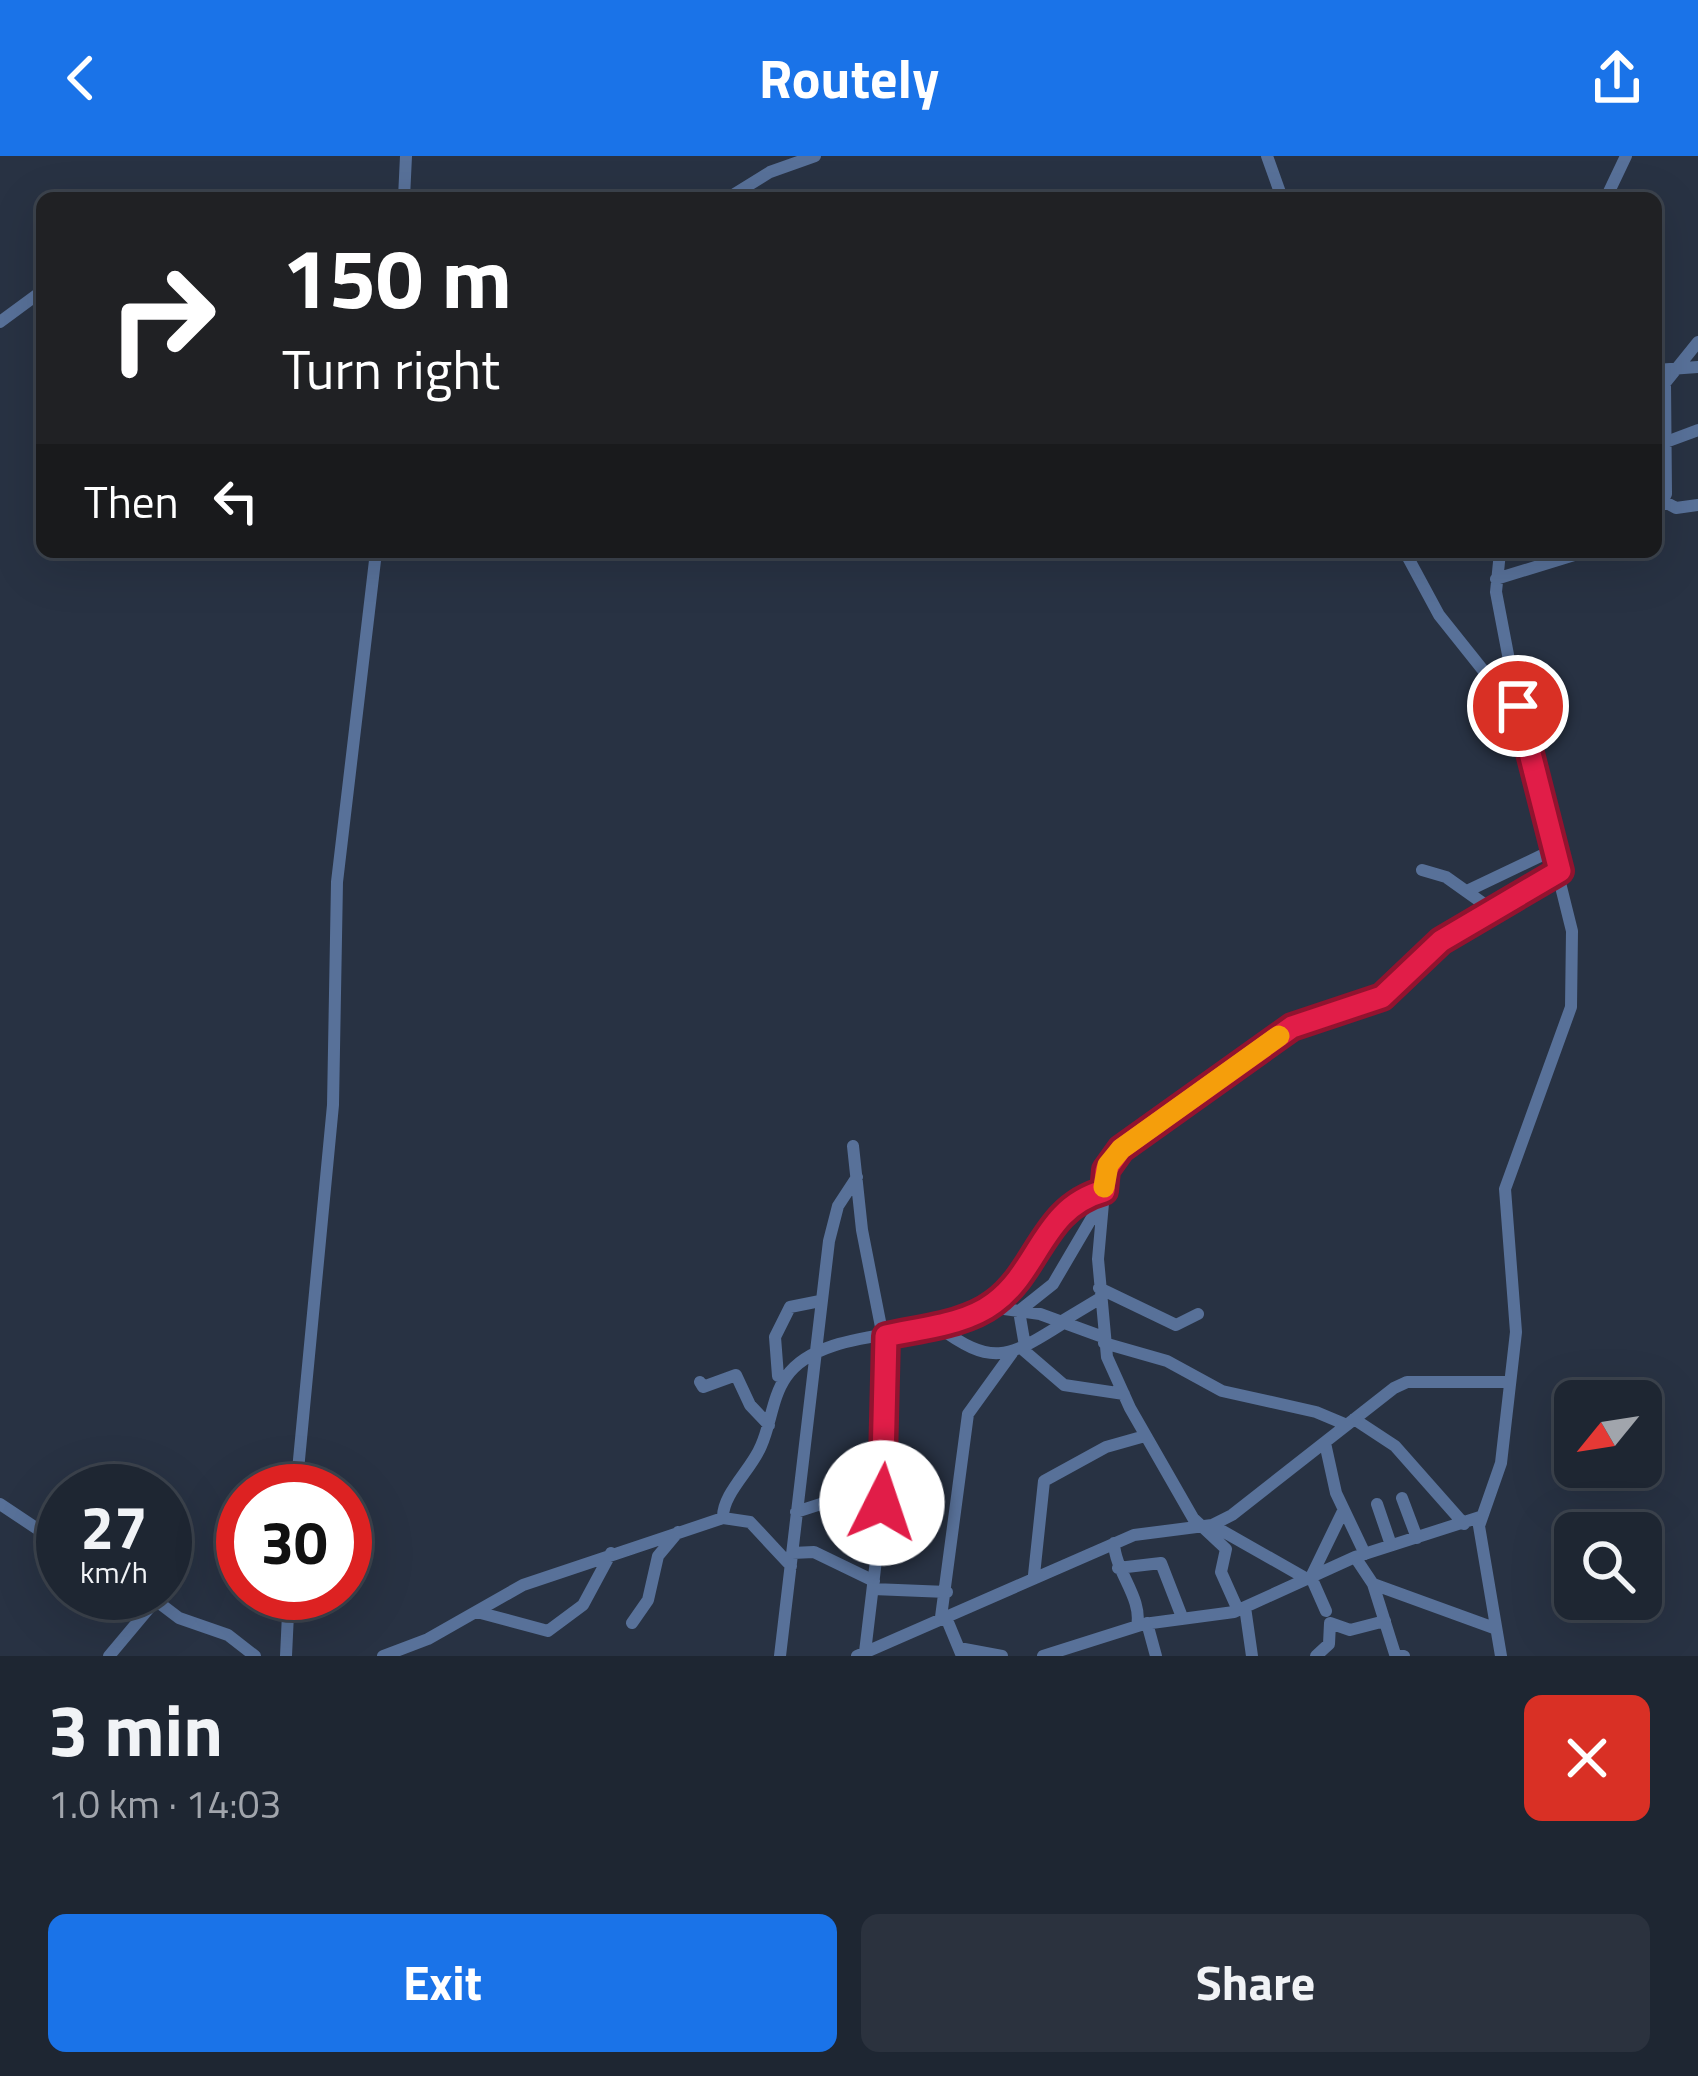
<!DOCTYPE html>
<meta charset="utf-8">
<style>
body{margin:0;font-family:"Titillium Web",sans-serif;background:#2b323e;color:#f1f3f6;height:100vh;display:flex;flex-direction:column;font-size:45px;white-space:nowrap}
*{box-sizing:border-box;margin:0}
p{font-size:39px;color:#a1a5ac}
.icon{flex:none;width:66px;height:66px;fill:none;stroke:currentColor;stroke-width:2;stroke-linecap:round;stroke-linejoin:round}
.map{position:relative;height:1500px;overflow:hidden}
.drawer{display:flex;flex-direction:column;background:#1e2632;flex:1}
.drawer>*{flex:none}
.hud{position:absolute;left:36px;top:36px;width:1626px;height:366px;border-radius:18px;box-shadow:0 12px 48px #0002,0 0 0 3px #3c434d;background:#202124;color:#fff;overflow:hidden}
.needle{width:78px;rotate:240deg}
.buttons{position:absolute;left:1554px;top:1224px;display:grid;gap:24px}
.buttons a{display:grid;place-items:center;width:108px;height:108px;border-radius:18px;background:#1e2632;box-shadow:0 12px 48px #0002,0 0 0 3px #3c434d;font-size:60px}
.speed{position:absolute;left:36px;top:1308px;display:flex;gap:24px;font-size:60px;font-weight:700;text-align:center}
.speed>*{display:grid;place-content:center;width:156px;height:156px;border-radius:50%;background:#1e2632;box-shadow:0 12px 48px #0002,0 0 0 3px #3c434d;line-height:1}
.speed small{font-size:30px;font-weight:400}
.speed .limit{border:18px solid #d22;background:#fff;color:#111}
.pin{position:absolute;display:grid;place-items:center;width:102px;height:102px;color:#fff;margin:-51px;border:6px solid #fff;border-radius:50%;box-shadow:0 3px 12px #0007}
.me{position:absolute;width:132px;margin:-66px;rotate:4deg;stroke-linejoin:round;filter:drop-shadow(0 0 9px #0008)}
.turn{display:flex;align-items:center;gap:42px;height:252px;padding:0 48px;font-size:54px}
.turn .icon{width:156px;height:156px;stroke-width:2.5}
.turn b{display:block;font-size:84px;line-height:102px}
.then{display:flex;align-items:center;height:114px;padding:0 48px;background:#0003;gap:24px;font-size:45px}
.round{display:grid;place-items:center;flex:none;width:126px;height:126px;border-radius:18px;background:#2b323e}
.headline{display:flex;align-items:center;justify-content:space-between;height:204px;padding:0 48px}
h1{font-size:72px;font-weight:700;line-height:90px}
.primary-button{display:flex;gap:24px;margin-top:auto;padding:24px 48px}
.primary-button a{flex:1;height:138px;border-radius:18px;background:#1a73e8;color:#fff;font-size:48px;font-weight:700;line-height:138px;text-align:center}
.primary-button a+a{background:#2b323e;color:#f1f3f6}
header{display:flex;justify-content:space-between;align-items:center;height:156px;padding:0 48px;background:#1a73e8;color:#fff;font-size:54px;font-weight:700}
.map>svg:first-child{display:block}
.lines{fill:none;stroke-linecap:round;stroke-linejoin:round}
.minor{stroke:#587199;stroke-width:12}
.route-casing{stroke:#92132f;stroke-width:30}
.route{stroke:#e11d48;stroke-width:21}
.slow{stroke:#f59e0b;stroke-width:21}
</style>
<header><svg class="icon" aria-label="back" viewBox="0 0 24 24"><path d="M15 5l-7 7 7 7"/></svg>Routely<svg class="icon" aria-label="share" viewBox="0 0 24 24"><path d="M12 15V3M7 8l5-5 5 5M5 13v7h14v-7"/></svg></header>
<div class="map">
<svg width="1698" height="1500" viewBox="0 0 1698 1500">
<rect width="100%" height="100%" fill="#283243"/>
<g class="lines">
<!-- minor -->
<path class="minor" d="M1267,0L1282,42
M404,42L406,0
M728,42L770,16L815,0
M1606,42L1626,0
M0,166L42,135
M1656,214L1698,211
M1666,286L1698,274
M1665,346L1676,352L1698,349
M1656,359L1666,338L1665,227L1698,186
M1405,396L1439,459L1518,558L1572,775L1571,851L1505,1033L1516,1176L1501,1307L1479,1370L1501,1500
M1500,396L1496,436L1518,551
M1496,423L1584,396
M1422,714L1446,721L1491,753
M1467,735L1555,693
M853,990L862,1074L883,1181
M1099,1132L1176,1169L1198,1158
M990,1151L1040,1158L1103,1181
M1059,1167L1099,1143
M937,1170C991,1210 1007,1203 1062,1168
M1104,1187L1167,1205L1222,1235L1316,1256L1347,1269
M1025,1190L1019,1155L1053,1128L1097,1053
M1021,1192L1064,1229L1124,1238
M778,1220L775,1181L790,1151L820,1145
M700,1226L703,1231L736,1219L750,1249L769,1269
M1354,1263L1395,1290L1464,1368
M1325,1287L1336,1337L1365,1398
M296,1335L333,949L337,726L376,396
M1402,1342L1417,1382
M0,1348L63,1390
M1377,1348L1391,1389
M796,1356L827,1346L848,1353L884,1334
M723,1362C722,1338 752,1313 761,1290C771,1268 772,1241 786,1221C823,1167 938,1186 991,1150C1041,1116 1037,1054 1104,1035
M1212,1369L1307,1423
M1114,1387C1115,1416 1143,1442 1137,1470
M792,1397L814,1396L874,1425
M1355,1401L1373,1428L1395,1498L1404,1500
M1118,1412L1161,1407L1182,1461
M1034,1419L1044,1325L1106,1291L1145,1280
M1373,1428L1494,1472
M873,1433L947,1436
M146,1437L179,1462L228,1479L255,1500
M1245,1451L1252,1500
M1238,1454L1221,1416L1226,1393L1193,1362L1130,1252L1107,1201L1098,1103L1106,1014L1121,993L1292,871L1394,834L1441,785L1560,715
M1326,1455L1311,1421L1343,1355
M477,1456L548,1475L583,1449L611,1397
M945,1459L962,1500
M941,1461L968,1258L1012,1197
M632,1467L648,1444L658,1400L678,1376
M1147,1467L1156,1500
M959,1492L1002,1500
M865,1496L885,1329L886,1180
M109,1500L156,1444
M286,1500L289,1437
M383,1500L428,1483L523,1429L723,1362L750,1366L791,1410
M780,1500L829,1085L838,1050L857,1021
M857,1500L1134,1379L1212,1369L1232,1359L1394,1232L1407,1226H1509
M1043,1500L1144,1468L1234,1456L1355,1401L1480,1361
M1316,1500L1329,1488L1330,1467L1350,1474L1385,1465"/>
</g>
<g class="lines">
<defs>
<path id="route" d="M882,1347L886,1180C921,1172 965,1169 994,1147C1040,1113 1042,1052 1104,1035L1106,1014L1121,993L1292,871L1382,841L1441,785L1560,715L1518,550"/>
</defs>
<!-- route casing -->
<use href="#route" class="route-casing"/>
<!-- route -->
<use href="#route" class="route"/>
<!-- slow -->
<path class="slow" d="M1104,1031L1108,1009L1121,993L1279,880"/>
</g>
</svg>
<div class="buttons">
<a><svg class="needle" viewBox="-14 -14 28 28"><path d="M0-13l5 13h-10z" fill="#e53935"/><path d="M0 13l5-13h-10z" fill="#a1a5ac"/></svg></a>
<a><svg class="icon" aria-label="search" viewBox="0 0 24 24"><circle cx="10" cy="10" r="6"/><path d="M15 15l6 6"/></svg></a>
</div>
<div class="speed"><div>27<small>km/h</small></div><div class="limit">30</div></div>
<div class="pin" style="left:1518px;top:550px;background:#d93025"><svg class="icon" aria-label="arrive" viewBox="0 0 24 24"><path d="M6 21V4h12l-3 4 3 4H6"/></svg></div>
<svg class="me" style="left:882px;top:1347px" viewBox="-20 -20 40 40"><circle r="19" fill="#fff"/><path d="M0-13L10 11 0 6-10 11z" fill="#e11d48"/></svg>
<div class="hud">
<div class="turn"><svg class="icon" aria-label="right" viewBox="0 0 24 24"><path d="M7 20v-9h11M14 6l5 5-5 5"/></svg><div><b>150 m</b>Turn right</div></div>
<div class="then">Then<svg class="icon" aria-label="left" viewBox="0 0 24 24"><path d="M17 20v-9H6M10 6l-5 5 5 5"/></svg></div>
</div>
</div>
<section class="drawer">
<div class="headline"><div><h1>3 min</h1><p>1.0 km · 14:03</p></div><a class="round" style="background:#d93025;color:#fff"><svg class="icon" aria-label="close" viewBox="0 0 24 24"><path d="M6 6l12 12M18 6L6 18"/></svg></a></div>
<div class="primary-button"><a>Exit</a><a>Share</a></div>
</section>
